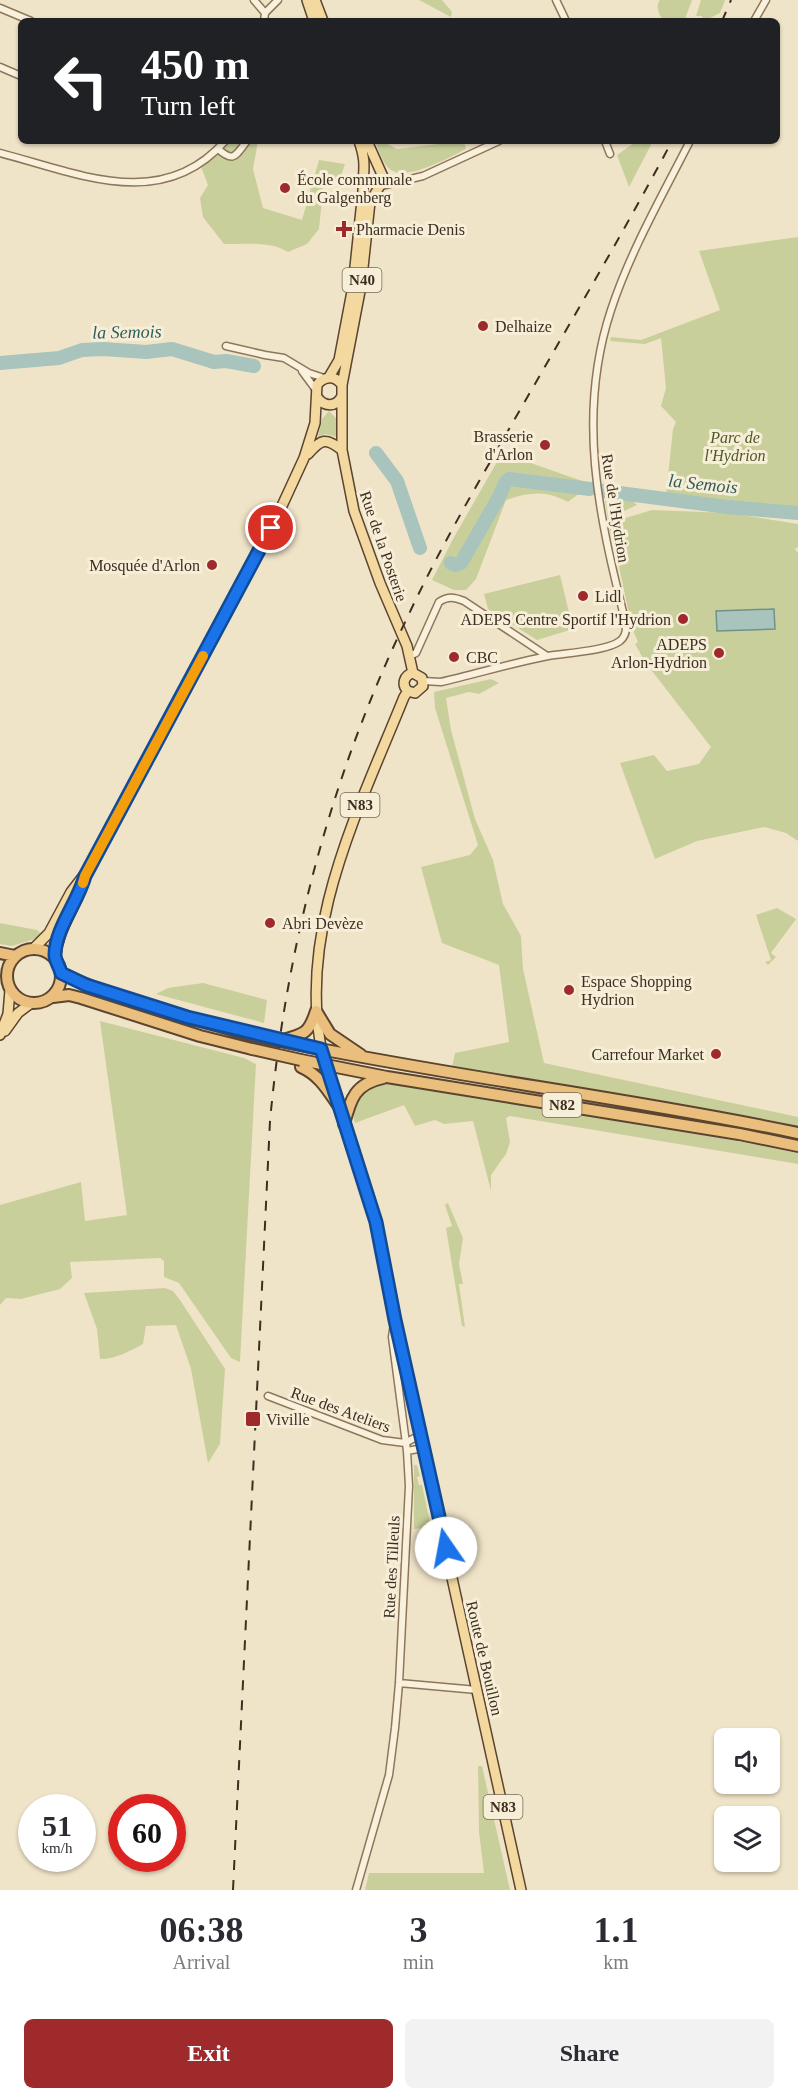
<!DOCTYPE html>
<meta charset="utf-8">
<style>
body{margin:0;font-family:Georgia,serif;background:#f2f2f3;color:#2b2b33;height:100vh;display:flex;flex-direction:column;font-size:22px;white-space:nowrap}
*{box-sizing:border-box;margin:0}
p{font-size:20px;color:#7c7c81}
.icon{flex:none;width:33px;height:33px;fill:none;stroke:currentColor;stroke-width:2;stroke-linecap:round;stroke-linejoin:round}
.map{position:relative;height:1890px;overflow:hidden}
.panel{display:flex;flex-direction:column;background:#fff;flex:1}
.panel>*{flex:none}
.guide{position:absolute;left:18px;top:18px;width:762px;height:126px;border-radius:9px;box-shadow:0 2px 4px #0004;background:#202124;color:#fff;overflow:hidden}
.buttons{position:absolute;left:714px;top:1728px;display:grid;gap:12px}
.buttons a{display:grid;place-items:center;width:66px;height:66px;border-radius:9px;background:#fff;box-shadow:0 2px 4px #0004;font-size:30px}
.speed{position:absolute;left:18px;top:1794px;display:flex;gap:12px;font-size:30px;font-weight:700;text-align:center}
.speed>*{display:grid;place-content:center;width:78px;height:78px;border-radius:50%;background:#fff;box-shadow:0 2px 4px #0004;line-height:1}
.speed small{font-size:15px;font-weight:400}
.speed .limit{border:9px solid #d22;background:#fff;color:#111}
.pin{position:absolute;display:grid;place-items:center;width:51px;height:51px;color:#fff;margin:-26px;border:3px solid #fff;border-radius:50%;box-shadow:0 2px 6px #0007}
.me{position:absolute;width:66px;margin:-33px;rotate:348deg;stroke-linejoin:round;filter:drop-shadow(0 0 4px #0008)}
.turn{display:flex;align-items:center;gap:21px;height:126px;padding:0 24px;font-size:27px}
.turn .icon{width:78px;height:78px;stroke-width:2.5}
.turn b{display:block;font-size:42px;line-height:51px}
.eta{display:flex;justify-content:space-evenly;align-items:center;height:102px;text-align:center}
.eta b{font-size:36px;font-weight:700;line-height:42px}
.action{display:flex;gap:12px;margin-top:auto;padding:12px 24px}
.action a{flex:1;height:69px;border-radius:9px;background:#9e2a2b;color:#fff;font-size:24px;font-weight:700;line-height:69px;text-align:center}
.action a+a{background:#f2f2f3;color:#2b2b33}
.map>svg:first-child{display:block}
.green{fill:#c9cf9b}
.water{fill:#a9c4bc;stroke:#6f938a;stroke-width:1.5}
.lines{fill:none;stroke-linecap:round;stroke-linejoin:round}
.river{stroke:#a9c4bc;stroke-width:14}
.minor-casing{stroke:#8d765c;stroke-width:9}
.primary-casing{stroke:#5b4430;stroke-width:12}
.trunk-casing{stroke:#5b4430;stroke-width:14}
.minor{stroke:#faf1dc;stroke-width:6}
.primary{stroke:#f3d9a0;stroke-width:9}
.trunk{stroke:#eabe7c;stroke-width:10}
.rail{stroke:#3d2e20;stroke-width:2;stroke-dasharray:10 10;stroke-linecap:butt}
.trunk-bridge-casing{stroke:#5b4430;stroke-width:14;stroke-linecap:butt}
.trunk-bridge{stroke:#eabe7c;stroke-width:10}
.route-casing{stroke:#114b97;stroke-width:15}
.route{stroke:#1a73e8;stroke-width:10}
.slow{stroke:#f59e0b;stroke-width:10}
.poi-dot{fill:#9e2a2b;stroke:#f7eed8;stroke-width:2}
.labels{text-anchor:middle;stroke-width:6;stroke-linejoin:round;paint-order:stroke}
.shield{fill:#f7eed8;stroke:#756857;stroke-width:1.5}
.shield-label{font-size:15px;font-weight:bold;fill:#3d2e20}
.poi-label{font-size:16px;fill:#3d2e20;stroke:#f7eed8;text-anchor:start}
.park-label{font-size:16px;font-style:italic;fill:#4d5a26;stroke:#f7eed8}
.street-label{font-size:16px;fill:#3d2e20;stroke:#f7eed8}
.water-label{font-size:18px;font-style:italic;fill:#2f5d5a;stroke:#f7eed8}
</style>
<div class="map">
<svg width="798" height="1890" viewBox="0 0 798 1890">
<rect width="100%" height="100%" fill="#f0e4c8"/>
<!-- green -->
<path class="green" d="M419,0H442L452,12L451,17Z
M660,0H692L685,19L664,21C659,16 655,6 660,0Z
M701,0H725L720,13L710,18V21H703L702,16H696Z
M225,141H258L253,169L263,208L302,220L319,160L345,164L340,179L324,180L319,229L307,244L288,252C271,241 244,244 224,244L203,217L200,198L208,185L200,164Z
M375,141H382L397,149L464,141L466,149C450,157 408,181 391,170C382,164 379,150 375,141Z
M637,141H653L629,187L617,155Z
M798,237V517L665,504L673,429L676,422L661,406L666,388L661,338L645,344L610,341L611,337L641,340L720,310L699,251Z
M329,411L336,418L337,437L325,434L318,437L322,419Z
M502,453L588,483L589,486L568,502C546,490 529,492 506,500L476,579L466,590H454L432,580L453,539Z
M630,498L637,505L622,512V519L652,510L729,513L798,524V547L795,549L798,553V841L786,833L764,827L697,841L655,859L620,763L654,755L667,771L699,764L711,747L645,662L635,644L638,642L632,628L617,557L619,556L611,536L605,501L619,503Z
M560,575L573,629L537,640L488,609L484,594Z
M491,679L499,683L479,694L469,692L446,698L451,730L475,819L493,860L503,904L521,936L523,969L544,1063L798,1117V1127L703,1108L452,1067L455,1053L509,1042L499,965L442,943L421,867L470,855L478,845L435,708L434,692Z
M777,908L796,919L771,953L776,957L768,965L765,962L771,960L756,915Z
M0,923L37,930L41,934L38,938L12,946L0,944Z
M203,983L267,1000L264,1023L156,994L168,988Z
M100,1021L244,1058L256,1064L240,1362L231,1358L179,1283L164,1277V1261L160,1258L70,1262L72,1278L60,1289L21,1299L6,1298L0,1305V1205L81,1182L85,1221L127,1215Z
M386,1082L743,1142L798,1153V1164L510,1116L506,1118L510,1142L506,1154L491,1175V1191L473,1121L444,1124L435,1120L415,1126L404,1105L355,1123C350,1109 357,1100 364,1088Z
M448,1203L463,1238L459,1264L463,1284H459L465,1327L462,1326L446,1228L452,1226L445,1205Z
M165,1288L173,1291L180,1300L225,1369L220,1444L208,1463L191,1369L176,1325L146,1326L143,1344C130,1351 116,1359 100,1359L97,1329L84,1293Z
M414,1465H417L420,1476L417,1477L419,1485H422L431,1527L414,1529Z
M478,1766H482L510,1890H365L369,1873H484L479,1832Z"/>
<!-- water -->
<path class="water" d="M774,609L775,629L717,631L716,611Z"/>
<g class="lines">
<!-- river -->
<path class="river" d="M0,363L59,358L82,350L103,349L146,352L172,349L214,362L226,361L254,366
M376,453L397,481L420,548
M604,491L727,507L798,513
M451,563L455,565L461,563L499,497L505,483L509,479L590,489"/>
<defs>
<path id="minor" d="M254,0L265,13
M556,0L566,21
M0,8L31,21
M264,21L265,13L278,0
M754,21L766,0
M0,67L21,76
M605,141L610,154
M218,149C234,163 235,156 247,141
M0,153C77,173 162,213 225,141
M381,186L423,176L499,141
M226,346L265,355L284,358L309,373L324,378
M302,371L316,390
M410,656L416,653L439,602C448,596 454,597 464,601L547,656
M423,681L441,682C476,674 512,663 548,656C565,653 607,651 620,641C626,636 627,628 625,620C599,516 576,416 611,310C630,252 662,196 690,141
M268,1396L382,1440L405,1443
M405,1443L420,1435
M407,1451L423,1448
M399,1683L477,1690
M356,1890L389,1775L395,1728L399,1683L409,1486L407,1451L392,1337L394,1324"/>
<path id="primary" d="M307,0L314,21
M315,0L323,21
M367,141L384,179L370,202L361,286L342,385V450L354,511L380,583L407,646L413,673
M329,377L339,360L353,286L363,191C363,169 367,164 359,141
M317,397C324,407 336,408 342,396
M308,454C321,439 326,437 342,450
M408,691L404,697C358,811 292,939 325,1065L376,1223L404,1361L521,1890
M408,691L415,693L423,686L422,678L413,673
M408,691C401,685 404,675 413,673
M33,949L49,933L71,892L88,870L281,508L304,458L315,423L317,385C324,376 335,375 342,385
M55,959C58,927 76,909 84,880
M5,1031L18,1013L30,1004
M0,1035L8,1014L10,990"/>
<path id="trunk" d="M7 976a27 27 0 1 1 54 0a27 27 0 1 1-54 0Z
M0,953L15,956
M61,973C121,1002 189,1018 253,1035
M53,997L69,995L81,998L200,1036L252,1049
M316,1011L330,1034L361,1055
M283,1040C305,1034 309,1033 316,1011
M280,1041C452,1077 626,1097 798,1133
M301,1060L387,1077L739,1134L798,1146
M301,1067C319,1075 327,1089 338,1105
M344,1124C351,1098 355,1084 383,1078"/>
</defs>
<!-- minor casing -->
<use href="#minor" class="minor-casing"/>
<!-- primary casing -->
<use href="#primary" class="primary-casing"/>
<!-- trunk casing -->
<use href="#trunk" class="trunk-casing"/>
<!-- minor -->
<use href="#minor" class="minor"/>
<!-- primary -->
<use href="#primary" class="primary"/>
<!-- trunk -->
<use href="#trunk" class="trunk"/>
<!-- rail -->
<path class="rail" d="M722,21L731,0
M233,1890L270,1121C286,947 331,774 408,616C437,554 471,495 505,436C561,338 619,241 672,141"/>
<defs>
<path id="trunk-bridge" d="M253,1035L280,1041
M252,1049L301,1060"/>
</defs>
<!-- trunk-bridge casing -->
<use href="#trunk-bridge" class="trunk-bridge-casing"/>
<!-- trunk-bridge -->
<use href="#trunk-bridge" class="trunk-bridge"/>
</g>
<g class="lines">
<defs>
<path id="route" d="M271,528L85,876C78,902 55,929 55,955C55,961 60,967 61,973L86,985L187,1017L321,1049L376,1222L395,1320L446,1548"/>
</defs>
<!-- route casing -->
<use href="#route" class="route-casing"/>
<!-- route -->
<use href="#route" class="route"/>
<!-- slow -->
<path class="slow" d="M83,883L85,876L203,656"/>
</g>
<!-- markers -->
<g class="poi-dot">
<circle cx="285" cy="188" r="6"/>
<path d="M341 220h6v6h6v6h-6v6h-6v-6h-6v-6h6z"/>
<circle cx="483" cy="326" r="6"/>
<circle cx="545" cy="445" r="6"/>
<circle cx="212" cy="565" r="6"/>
<circle cx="583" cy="596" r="6"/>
<circle cx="683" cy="619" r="6"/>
<circle cx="719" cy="653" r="6"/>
<circle cx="454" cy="657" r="6"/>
<circle cx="270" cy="923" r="6"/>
<circle cx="569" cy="990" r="6"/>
<circle cx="716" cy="1054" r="6"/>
<rect x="245" y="1411" width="16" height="16" rx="3"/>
</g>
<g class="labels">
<!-- shield labels -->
<g class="shield">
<rect x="342.5" y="268" width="39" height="24" rx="4.5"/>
<rect x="340.5" y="793" width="39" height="24" rx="4.5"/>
<rect x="542.5" y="1093" width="39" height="24" rx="4.5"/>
<rect x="483.5" y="1795" width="39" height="24" rx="4.5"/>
</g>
<g class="shield-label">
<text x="362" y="285">N40</text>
<text x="360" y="810">N83</text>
<text x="562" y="1110">N82</text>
<text x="503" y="1812">N83</text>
</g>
<!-- poi labels -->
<g class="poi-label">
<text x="297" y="185">École communale<tspan x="297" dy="18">du Galgenberg</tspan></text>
<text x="356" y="235">Pharmacie Denis</text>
<text x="495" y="332">Delhaize</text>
<text x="533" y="442" text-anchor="end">Brasserie<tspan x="533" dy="18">d'Arlon</tspan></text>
<text x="200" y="571" text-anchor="end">Mosquée d'Arlon</text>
<text x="595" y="602">Lidl</text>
<text x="671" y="625" text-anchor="end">ADEPS Centre Sportif l'Hydrion</text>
<text x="707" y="650" text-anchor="end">ADEPS<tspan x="707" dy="18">Arlon-Hydrion</tspan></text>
<text x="466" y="663">CBC</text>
<text x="282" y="929">Abri Devèze</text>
<text x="581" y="987">Espace Shopping<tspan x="581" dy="18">Hydrion</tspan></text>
<text x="704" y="1060" text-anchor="end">Carrefour Market</text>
<text x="266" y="1425">Viville</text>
</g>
<!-- park labels -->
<g class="park-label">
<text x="735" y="443">Parc de<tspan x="735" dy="18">l'Hydrion</tspan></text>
</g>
<!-- street labels -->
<g class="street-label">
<text transform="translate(616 508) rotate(81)" y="6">Rue de l'Hydrion</text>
<text transform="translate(384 546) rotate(71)" y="6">Rue de la Posterie</text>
<text transform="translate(341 1409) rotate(20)" y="6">Rue des Ateliers</text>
<text transform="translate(391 1567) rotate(-87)" y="6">Rue des Tilleuls</text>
<text transform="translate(485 1658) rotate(77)" y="6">Route de Bouillon</text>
</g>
<!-- water labels -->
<g class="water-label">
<text transform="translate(127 332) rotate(-1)" y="6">la Semois</text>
<text transform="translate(703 484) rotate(6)" y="6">la Semois</text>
</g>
</g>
</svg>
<div class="buttons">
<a><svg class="icon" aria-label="sound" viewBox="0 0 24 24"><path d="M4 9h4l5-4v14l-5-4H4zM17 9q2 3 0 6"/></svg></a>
<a><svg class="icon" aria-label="layers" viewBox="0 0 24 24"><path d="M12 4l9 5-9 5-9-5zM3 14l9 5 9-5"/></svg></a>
</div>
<div class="speed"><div>51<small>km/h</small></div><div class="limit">60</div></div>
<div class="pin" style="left:271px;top:528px;background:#d93025"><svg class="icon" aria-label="arrive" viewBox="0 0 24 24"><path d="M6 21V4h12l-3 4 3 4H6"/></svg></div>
<svg class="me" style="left:446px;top:1548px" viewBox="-20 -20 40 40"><circle r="19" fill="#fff"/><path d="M0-13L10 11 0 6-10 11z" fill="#1a73e8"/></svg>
<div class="guide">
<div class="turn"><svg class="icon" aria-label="left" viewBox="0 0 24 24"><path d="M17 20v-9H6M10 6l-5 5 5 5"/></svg><div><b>450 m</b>Turn left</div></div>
</div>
</div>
<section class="panel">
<div class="eta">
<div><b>06:38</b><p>Arrival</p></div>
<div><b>3</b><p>min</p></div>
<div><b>1.1</b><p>km</p></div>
</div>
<div class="action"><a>Exit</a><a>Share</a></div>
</section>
